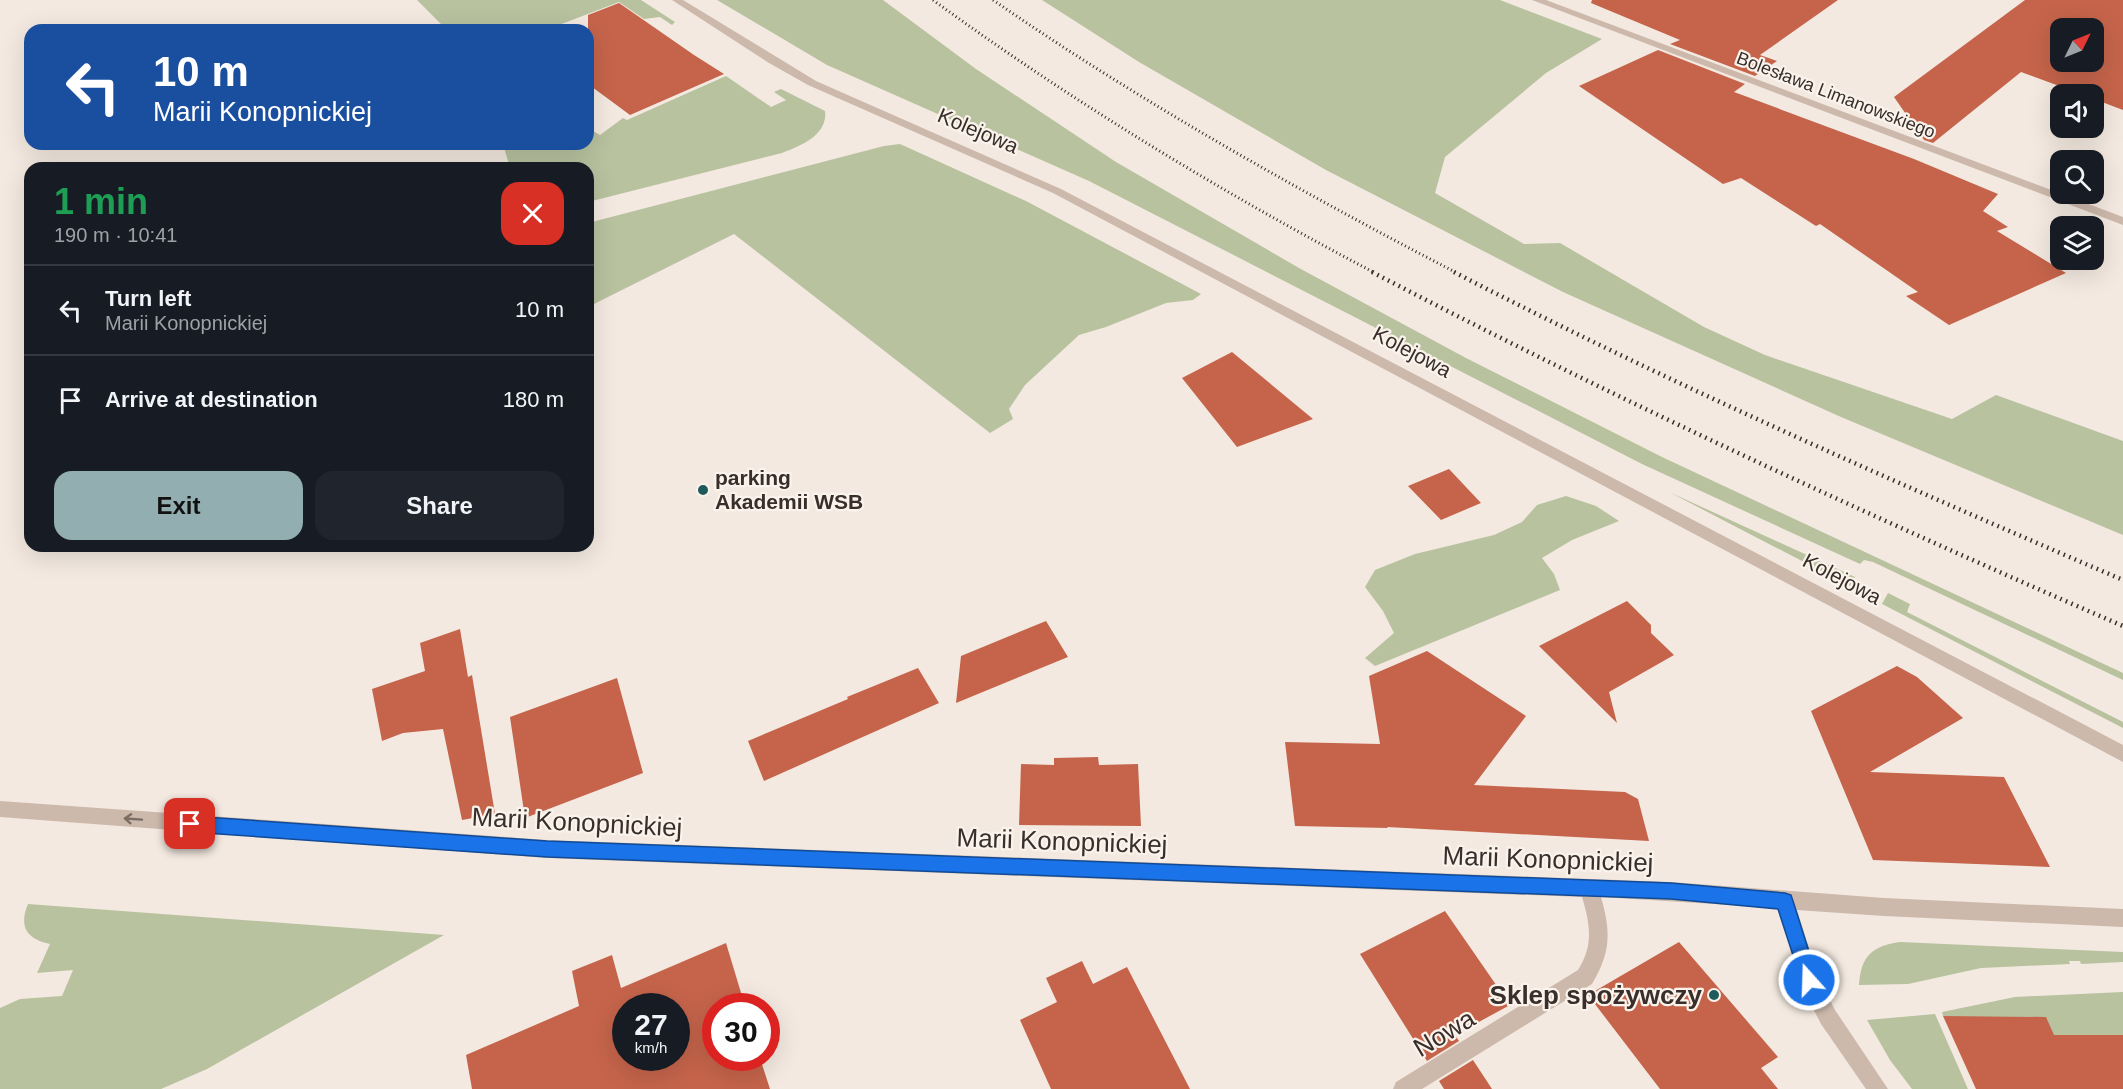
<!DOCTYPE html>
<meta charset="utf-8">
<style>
body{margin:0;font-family:Helvetica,sans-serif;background:#20242c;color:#f1f3f6;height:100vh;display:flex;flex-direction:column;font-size:22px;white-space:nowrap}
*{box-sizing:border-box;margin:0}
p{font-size:20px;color:#9ea1a6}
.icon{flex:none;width:33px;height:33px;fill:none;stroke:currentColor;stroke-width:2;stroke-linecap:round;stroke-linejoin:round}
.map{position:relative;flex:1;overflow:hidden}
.side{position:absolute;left:24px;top:162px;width:570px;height:390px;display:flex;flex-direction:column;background:#171b24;border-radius:18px;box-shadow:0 6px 24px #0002}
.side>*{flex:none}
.top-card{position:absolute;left:24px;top:24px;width:570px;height:126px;border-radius:18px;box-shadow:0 6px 24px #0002;background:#1a4fa0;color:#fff;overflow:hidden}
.needle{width:39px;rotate:47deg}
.tools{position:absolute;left:2050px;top:18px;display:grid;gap:12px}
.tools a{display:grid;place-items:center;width:54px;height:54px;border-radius:12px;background:#171b24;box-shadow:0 6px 24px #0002;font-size:30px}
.speed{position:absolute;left:612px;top:993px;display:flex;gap:12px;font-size:30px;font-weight:700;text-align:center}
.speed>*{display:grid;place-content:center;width:78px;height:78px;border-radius:50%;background:#171b24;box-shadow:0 6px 24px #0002;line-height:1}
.speed small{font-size:15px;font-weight:400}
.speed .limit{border:9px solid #d22;background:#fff;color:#111}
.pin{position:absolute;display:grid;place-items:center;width:51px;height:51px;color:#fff;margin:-26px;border-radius:12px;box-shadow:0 3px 9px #0006}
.me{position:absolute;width:66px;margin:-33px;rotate:340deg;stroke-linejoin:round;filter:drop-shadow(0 0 4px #0008)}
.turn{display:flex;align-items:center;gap:21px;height:126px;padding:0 30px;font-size:27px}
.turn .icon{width:78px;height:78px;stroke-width:2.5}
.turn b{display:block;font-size:42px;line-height:51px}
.round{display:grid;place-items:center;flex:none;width:63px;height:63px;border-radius:18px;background:#20242c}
.overview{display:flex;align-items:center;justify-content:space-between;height:102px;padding:0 30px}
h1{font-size:36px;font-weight:600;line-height:45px;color:#1e9e55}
.button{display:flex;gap:12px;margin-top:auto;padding:12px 30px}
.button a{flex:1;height:69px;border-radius:18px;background:#92aeb0;color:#111;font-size:24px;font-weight:600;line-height:69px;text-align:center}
.button a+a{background:#20242c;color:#f1f3f6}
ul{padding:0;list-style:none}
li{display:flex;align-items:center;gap:18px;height:90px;padding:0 30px;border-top:2px solid #363941}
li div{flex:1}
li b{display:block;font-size:22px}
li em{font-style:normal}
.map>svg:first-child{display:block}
.green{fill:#b8c29f}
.building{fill:#c5644b;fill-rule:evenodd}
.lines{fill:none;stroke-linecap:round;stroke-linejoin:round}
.minor{fill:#ccb9ab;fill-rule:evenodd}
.tertiary{fill:#ccb9ab;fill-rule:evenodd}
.rail-far1{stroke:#392e2a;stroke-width:3;stroke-dasharray:1 3;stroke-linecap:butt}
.rail{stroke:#392e2a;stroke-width:4.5;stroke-dasharray:1.5 4.5;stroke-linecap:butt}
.oneway{stroke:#7b6d64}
.route{fill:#1a73e8;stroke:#114b97;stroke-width:1.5}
.poi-dot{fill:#1f5a5b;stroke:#faf3ec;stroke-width:2}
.labels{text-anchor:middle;stroke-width:4.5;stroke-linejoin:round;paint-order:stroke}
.far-street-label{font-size:18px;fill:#392e2a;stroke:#faf3ec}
.street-label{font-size:21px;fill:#392e2a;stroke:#faf3ec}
.poi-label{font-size:21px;font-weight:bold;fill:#392e2a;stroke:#faf3ec;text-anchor:start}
.near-street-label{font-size:26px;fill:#392e2a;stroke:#faf3ec}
.near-poi-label{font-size:26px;font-weight:bold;fill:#392e2a;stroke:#faf3ec;text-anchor:end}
</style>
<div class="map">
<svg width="2123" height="1089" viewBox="0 0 2123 1089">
<rect width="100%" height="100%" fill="#f3e9e0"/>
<!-- green -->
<path class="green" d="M417,0H641L675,22L672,25L660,17L644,19L619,2L546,30H447Z
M717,0H883L976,69L1116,162L1299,268L1466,358L1662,457L2123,673V680L1873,562L1864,560L1860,564L1642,464L1089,181L827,65Z
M1042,0H1500L1602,39L1546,73L1445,157L1435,193L1524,244L1560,243L1704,327L1765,355L1952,419L1996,395L2123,441V535L1841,417L1563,292L1326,170L1139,62Z
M726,76L771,107L786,100L774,92L781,89L825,111C828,135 801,146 782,153L588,202V168H510L503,144H588V128L600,135L623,118L627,120Z
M900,144L1026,201L1201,294L1193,300L1166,303L1106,327L1079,335L1025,385L1009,409L1013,419L990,433L734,234L588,307V223L884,146Z
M1669,492L1855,577L1850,586Z
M1566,496L1596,506L1619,521L1572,540L1542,558L1554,574L1560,590L1375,666L1365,658L1394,633L1383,611L1365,587L1375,570L1415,554L1494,535L1522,522L1537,505Z
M1888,593L1910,604L1907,612L2123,722V728L1882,604Z
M28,904L444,935L207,1069L161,1089H0V1008L20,999L62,996L73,970L37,973L50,944C28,939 18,928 28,904Z
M1900,942L2123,952V962L2081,964L2080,961H2069L2070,964L1981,968L1908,984L1859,985C1861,956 1872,946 1900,942Z
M2123,992V1035H2054L1943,1016L1942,1012L2015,997Z
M1935,1014L1968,1089H1912L1890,1060L1867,1020Z"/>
<!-- building -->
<path class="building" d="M1592,0H1838L1760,55L1777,61L1755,76L1670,44L1680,40L1591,3Z
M2025,0H2123V110L2094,99V94H2081L2021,72L1933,143L1924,140L1894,97ZM2061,28H2094V62H2061Z
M619,3L694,55L724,74L630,115L588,84V15Z
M1658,50L1745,84L1734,92L1914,159L1998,194L1983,211L2008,227L1997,231L2066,273L1949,325L1906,296L1918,292L1820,224L1816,226L1741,178L1723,184L1579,86Z
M1232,352L1313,419L1237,447L1182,378Z
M1449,469L1481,503L1441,520L1408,486Z
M1627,601L1651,625V633L1674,655L1609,692L1617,723L1539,646Z
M1046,621L1068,657L956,703L961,656Z
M460,629L468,677L472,675L495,814L462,820L443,729L403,733L382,741L372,689L425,671L420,643Z
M1427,651L1526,716L1474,785L1625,792L1638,799L1649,841L1387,827L1388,828L1295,826L1285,742L1380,744L1369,676Z
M1897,666L1917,677L1963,718L1870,772L2004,777L2050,867L1873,860L1811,711Z
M918,668L939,703L764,781L748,741L848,699L847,697Z
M617,678L643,773L525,818L510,717Z
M1098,757L1099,765L1138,764L1141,826L1019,825L1021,764L1054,765V758Z
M1445,911L1510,1005L1455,1035L1459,1041L1427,1061L1360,954Z
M1679,942L1778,1057L1761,1068L1778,1089H1660L1588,995Z
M726,943L745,1006H716V1058H760L770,1089H472L466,1055L579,1006L572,971L612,955L621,988ZM626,1006H676V1058H626Z
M1082,961L1093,984L1127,967L1190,1089H1051L1020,1020L1057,1002L1046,978Z
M1943,1016L2046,1017L2054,1035H2123V1089H1976Z
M1473,1060L1492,1089H1444L1439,1081Z"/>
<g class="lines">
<!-- minor -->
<path class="minor" d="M1532,0H1546L2123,217V225Z
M0,801L547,840L1671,882L1884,898L2123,909V927L1884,916L1797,910L1818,977L1835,1010L1888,1089H1866L1821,1024L1802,987L1778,908L1601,897C1611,932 1611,952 1592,984L1422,1089H1393L1396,1082L1578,970C1594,945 1590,924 1582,897L547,858L0,817Z"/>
<!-- tertiary -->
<path class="tertiary" d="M672,0H683L816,81L1061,189L2123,745V762L1053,193L808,85L769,63Z"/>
<!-- rail-far1 -->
<path class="rail-far1" d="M933,0C1073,102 1221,192 1375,273
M993,0C1141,102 1297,190 1457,273"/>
<!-- rail -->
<path class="rail" d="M1372,272C1617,400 1869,516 2123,626
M1454,272C1672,385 1897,483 2123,580"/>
</g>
<!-- one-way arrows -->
<defs><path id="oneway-shaft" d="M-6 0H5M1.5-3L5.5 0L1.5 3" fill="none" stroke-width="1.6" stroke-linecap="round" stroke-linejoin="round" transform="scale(1.5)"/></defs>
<use class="oneway" href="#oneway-shaft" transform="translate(133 819) rotate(-176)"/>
<!-- route -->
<path class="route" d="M190,816L547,841L1589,880L1671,883L1785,893L1791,895L1793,901L1818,980L1815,986L1809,989L1803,986L1778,909L1671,899L1589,896L547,857L190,832L184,829L182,824L184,819Z"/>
<!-- markers -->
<g class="poi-dot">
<circle cx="703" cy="490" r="6"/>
<circle cx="1714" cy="995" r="6"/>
</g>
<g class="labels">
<!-- far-street labels -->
<g class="far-street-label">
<text transform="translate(1836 95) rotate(21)" y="6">Bolesława Limanowskiego</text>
</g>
<!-- street labels -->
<g class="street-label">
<text transform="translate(978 131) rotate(23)" y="7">Kolejowa</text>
<text transform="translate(1412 352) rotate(28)" y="7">Kolejowa</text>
<text transform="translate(1842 579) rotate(28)" y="7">Kolejowa</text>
</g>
<!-- poi labels -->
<g class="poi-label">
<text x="715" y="485">parking<tspan x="715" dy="24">Akademii WSB</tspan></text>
</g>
<!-- near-street labels -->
<g class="near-street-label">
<text transform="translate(577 822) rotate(3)" y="9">Marii Konopnickiej</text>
<text transform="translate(1062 841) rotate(2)" y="9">Marii Konopnickiej</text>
<text transform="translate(1548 859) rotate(2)" y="9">Marii Konopnickiej</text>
<text transform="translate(1444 1033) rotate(-31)" y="9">Nowa</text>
</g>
<!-- near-poi labels -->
<g class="near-poi-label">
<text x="1702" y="1004">Sklep spożywczy</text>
</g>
</g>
</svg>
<div class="tools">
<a><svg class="needle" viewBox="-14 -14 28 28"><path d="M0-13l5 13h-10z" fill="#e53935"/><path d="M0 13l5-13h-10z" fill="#9ea1a6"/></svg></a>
<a><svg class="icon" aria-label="sound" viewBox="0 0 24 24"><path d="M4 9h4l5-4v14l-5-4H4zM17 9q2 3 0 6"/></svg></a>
<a><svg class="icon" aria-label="search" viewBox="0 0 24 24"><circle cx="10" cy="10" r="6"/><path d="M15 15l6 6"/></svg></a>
<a><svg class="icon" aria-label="layers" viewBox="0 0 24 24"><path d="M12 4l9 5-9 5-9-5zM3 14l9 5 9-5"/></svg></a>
</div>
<div class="speed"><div>27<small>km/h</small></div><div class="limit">30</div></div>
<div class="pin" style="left:190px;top:824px;background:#d93025"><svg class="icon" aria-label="arrive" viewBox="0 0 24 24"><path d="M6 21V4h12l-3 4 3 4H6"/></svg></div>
<svg class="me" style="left:1809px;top:980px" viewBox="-20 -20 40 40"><circle r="17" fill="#1a73e8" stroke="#fff" stroke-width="3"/><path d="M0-11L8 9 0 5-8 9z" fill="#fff"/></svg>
<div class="top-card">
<div class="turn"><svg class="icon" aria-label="left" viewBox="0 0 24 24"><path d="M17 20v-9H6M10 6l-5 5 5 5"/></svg><div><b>10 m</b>Marii Konopnickiej</div></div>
</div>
<section class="side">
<div class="overview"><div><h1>1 min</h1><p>190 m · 10:41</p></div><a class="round" style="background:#d93025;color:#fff"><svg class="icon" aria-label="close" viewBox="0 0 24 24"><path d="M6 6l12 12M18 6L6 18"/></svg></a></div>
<ul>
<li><svg class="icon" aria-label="left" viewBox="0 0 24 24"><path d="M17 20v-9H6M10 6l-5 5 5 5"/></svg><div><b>Turn left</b><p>Marii Konopnickiej</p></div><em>10 m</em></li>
<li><svg class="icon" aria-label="arrive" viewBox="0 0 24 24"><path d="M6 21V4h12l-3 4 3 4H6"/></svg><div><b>Arrive at destination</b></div><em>180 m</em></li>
</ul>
<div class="button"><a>Exit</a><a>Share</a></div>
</section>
</div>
